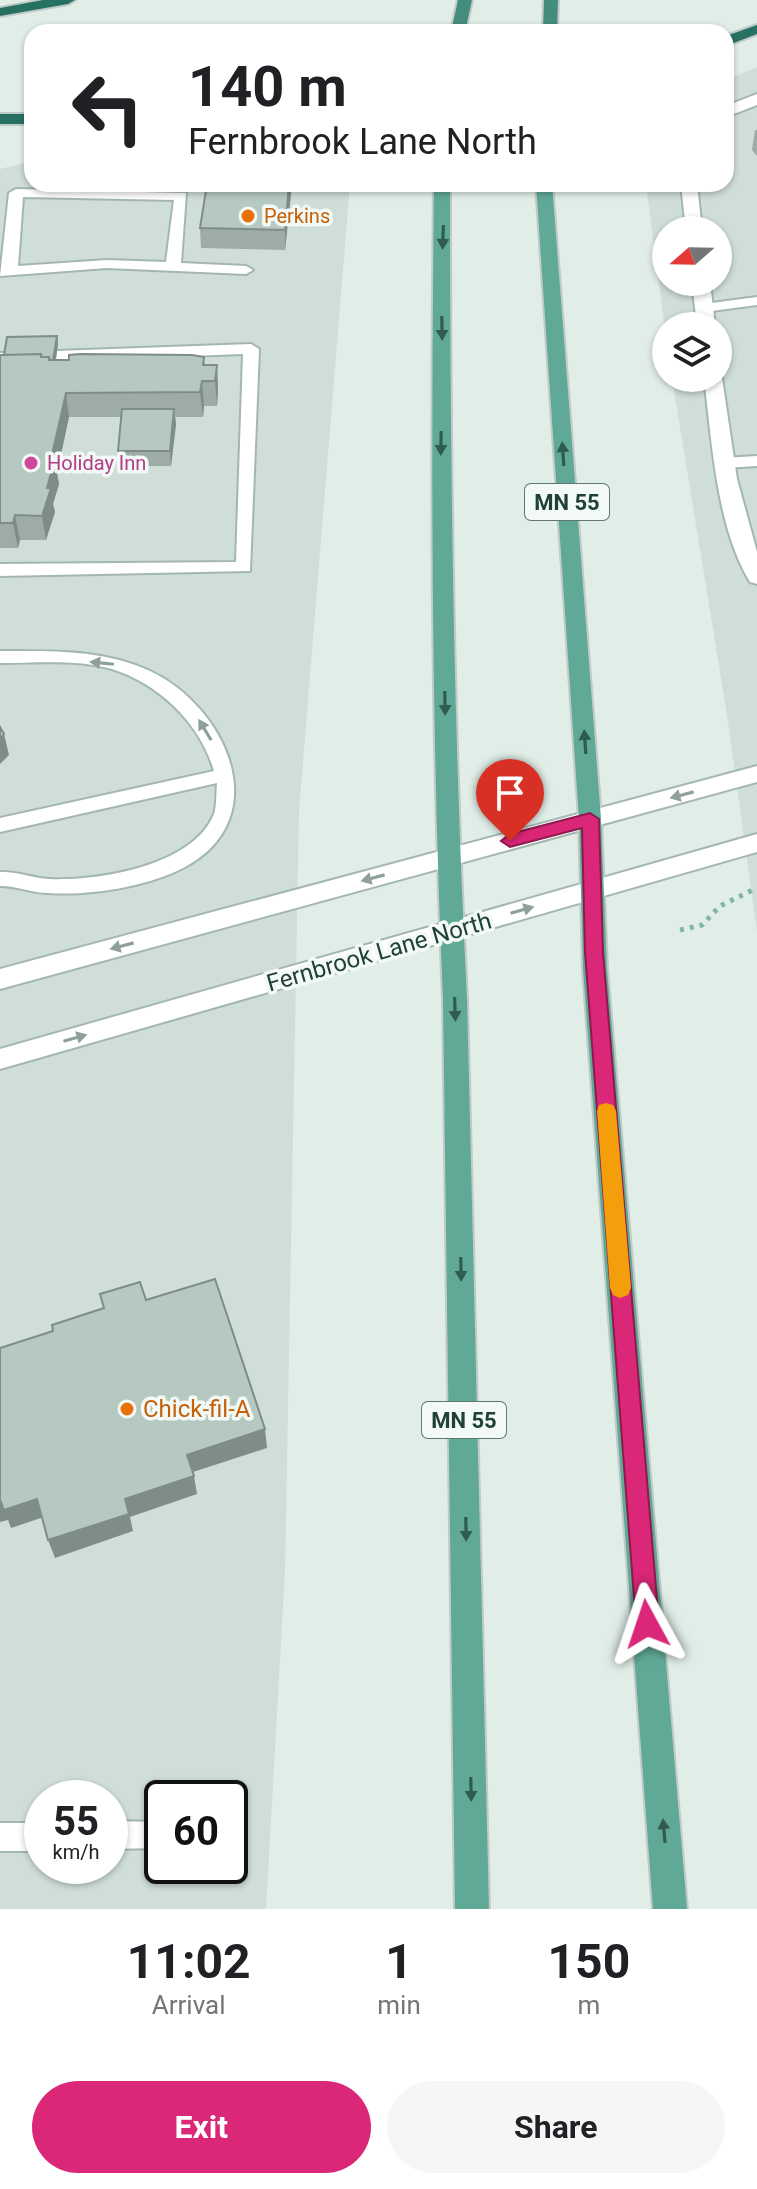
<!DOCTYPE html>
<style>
body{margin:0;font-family:Roboto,sans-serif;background:#f6f6f6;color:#202124;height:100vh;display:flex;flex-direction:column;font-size:30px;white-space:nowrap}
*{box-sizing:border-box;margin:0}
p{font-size:26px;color:#757577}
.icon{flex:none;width:44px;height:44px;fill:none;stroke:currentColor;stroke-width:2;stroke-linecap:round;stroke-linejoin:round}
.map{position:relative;height:1909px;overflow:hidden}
.side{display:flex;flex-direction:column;background:#fff;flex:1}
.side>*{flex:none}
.top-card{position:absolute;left:24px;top:24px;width:710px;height:168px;border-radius:24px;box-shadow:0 2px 6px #0004;background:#fff;color:#202124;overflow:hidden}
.needle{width:52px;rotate:250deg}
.fabs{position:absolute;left:652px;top:216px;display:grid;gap:16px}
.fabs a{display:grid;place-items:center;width:80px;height:80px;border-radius:50%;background:#fff;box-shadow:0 2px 6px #0004;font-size:40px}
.speed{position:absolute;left:24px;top:1780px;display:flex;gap:16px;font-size:40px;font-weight:700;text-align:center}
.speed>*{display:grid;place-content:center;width:104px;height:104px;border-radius:50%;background:#fff;box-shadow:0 2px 6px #0004;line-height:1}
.speed small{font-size:20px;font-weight:400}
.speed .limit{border:4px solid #111;border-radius:12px;background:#fff;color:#111}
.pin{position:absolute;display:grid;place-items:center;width:68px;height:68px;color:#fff;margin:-82px -34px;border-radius:50% 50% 50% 0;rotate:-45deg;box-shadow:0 0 8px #0007}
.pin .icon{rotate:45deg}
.me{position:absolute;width:88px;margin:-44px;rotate:355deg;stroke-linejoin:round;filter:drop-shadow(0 0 6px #0008)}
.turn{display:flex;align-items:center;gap:28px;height:168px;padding:0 32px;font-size:36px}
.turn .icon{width:104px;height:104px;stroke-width:2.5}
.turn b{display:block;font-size:56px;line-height:68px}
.eta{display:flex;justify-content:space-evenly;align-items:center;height:136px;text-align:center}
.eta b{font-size:48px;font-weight:700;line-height:56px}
.cta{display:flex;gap:16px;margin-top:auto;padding:16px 32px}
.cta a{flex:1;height:92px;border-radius:48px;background:#db2777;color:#fff;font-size:32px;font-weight:700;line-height:92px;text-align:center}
.cta a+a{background:#f6f6f6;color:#202124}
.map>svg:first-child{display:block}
.built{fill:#cfded7;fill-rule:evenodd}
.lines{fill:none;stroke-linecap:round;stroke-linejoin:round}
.service-casing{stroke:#a3b7b0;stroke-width:4}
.minor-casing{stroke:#a3b7b0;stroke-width:4}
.tertiary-casing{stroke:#a3b7b0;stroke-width:4}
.primary-casing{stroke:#c0cac7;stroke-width:4}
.trunk-casing{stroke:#c0cac7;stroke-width:4}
.motorway-casing{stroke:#c0cac7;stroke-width:4}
.path{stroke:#7eb5a5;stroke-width:5;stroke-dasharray:4 6;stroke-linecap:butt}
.service{fill:#fff;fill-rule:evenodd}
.minor{fill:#fff;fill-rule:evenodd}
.tertiary{fill:#fff;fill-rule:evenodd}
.primary{fill:#60a997;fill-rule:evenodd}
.trunk{fill:#448d7d;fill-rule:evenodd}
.motorway{fill:#277163;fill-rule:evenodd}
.wall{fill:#9dada6}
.shaded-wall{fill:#7f8d87}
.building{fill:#b6c9c1;stroke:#7f8d87;stroke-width:2}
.oneway{fill:#2f5b50}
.oneway2{fill:#8fa09c}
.route{fill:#db2777;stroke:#8e194d;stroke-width:2}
.slow{fill:#f59e0b}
.food-dot{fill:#e8710a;stroke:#f2f9f6;stroke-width:3}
.hotel-dot{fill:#d1479c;stroke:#f2f9f6;stroke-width:3}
.labels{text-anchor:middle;stroke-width:7;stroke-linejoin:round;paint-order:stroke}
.far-food-label{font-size:20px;fill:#c56008;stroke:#f2f9f6;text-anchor:start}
.far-hotel-label{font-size:20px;fill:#b23c85;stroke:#f2f9f6;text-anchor:start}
.shield{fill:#f2f9f6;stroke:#5e7871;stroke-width:2}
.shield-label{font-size:22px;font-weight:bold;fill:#1f4138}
.street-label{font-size:24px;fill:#1f4138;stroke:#f2f9f6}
.food-label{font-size:24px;fill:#c56008;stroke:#f2f9f6;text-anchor:start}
</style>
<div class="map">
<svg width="757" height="1909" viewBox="0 0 757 1909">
<rect width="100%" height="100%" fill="#e1eee8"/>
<!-- built -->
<path class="built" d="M757,67V931L727,715L672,378H718V326H666V338L646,184H726V80ZM666,230H718V282H666Z
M32,161V184H350L299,811L285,1571L266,1909H0V169ZM42,1798H110V1866H42ZM162,1798H230V1866H162Z"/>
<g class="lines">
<defs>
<path id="service" d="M16,189L186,193L181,263L246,266L253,270L246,274L107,268L0,276L9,193ZM23,197L174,200L166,262L107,260L18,266Z
M757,297V305L704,312L697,308L704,304Z
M251,344L259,349L250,571L0,576V564L236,562L243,354L0,363V353Z
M757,456V466L724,468L716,463L724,458Z
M0,651C51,651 102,649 150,671C225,706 277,817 185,867C147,887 90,896 48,893C32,893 17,886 0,886V872C17,871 32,878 49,879C99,881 193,866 214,814C217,805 216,793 217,783L0,832V818L214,771C200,723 159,684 112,669C77,659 36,663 0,663Z
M110,1821L162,1822V1848L110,1849Z
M0,1823H42V1851H0Z"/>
<path id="minor" d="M757,94V105L726,117V106Z
M681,184H697L702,230H686Z
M692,282H710L715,326H697Z
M718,374L722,378L737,479L757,552V584L750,582C716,526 712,441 704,378H718Z"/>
<path id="tertiary" d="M757,766V782L0,989V969Z
M757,834V852L0,1069V1049Z"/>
<path id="primary" d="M434,184H450C450,456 453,727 467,999L489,1909H455L443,999C431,727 431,456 434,184Z
M536,184H552L601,819L607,969L687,1909H653L583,969L579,819Z"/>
<path id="trunk" d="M458,0H472L465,32H451Z
M544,0H558L557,32H543Z"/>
<path id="motorway" d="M43,0H75L68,4L0,16V8Z
M757,25V34L726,46V36Z
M0,114H32V124H0Z"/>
</defs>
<!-- service casing -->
<use href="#service" class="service-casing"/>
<!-- minor casing -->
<use href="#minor" class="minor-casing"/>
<!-- tertiary casing -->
<use href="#tertiary" class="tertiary-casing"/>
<!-- primary casing -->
<use href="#primary" class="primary-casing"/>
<!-- trunk casing -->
<use href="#trunk" class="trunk-casing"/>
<!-- motorway casing -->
<use href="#motorway" class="motorway-casing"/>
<!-- path -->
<path class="path" d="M680,930L702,925L720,906L757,888"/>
<!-- service -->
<use href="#service" class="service"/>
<!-- minor -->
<use href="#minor" class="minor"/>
<!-- tertiary -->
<use href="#tertiary" class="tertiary"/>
<!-- primary -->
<use href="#primary" class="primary"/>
<!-- trunk -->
<use href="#trunk" class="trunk"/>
<!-- motorway -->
<use href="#motorway" class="motorway"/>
</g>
<!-- wall -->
<path class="wall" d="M755,130H757V156L752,150Z
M207,184H292L285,250L201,248L200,228Z
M57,336L58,344L56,360L204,357L205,365H217L218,389L217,406H204L203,417H175L176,424L171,466H120L118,451L121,417H69L57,473L59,484L53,504L55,512L46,540H20L18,548H0V355H4Z"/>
<!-- shaded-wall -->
<path class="shaded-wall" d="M289,184H292L285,250V230Z
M57,336L58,344L53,378L52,370Z
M217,365L218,389L217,406L215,381Z
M202,381L204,406L203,417L200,392Z
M66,393L69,417L57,473L59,484L53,504L55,512L46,540L42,516L51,459Z
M174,409L176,424L171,466L170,451Z
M15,515L20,540L18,548L13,523Z
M4,734L9,755L0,764V739Z
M265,1429L267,1448L190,1473L187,1455Z
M194,1476L197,1494L130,1517L133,1531L55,1558L48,1540L125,1499Z
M37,1499L44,1517L11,1528L8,1520L0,1522V1502Z"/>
<!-- building -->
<path class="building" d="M207,184H289L285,230L200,228Z
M57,336L53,360H50L49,357H42L41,354L4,355L7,337Z
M41,354V357H49V360H69V355L80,354L192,355L204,357L203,365H217L215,381H202L200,392L66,393L51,459H55L47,488H51L42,516L15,515L13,523H0V355Z
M122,409H174L170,451H118Z
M0,727L4,734L0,739Z
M215,1279L265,1429L187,1455L194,1476L125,1499L129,1514L48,1540L37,1499L4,1510L1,1502H0V1348L53,1331L52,1325L104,1308L100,1294L140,1282L146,1300Z"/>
<!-- one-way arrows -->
<defs><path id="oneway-solid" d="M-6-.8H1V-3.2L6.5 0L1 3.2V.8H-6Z" transform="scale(2)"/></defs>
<g class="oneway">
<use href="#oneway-solid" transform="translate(443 237) rotate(92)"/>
<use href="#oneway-solid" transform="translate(442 328) rotate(89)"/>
<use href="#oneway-solid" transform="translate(441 443) rotate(91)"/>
<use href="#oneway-solid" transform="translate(563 454) rotate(-94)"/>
<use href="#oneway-solid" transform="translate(445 703) rotate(89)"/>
<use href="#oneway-solid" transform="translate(585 742) rotate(-94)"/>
<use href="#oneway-solid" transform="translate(455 1009) rotate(88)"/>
<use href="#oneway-solid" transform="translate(461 1269) rotate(89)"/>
<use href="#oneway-solid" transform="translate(466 1529) rotate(89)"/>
<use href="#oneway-solid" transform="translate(471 1789) rotate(89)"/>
<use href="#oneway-solid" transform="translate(664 1831) rotate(-95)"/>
</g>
<g class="oneway2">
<use href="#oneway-solid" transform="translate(102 663) rotate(-174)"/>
<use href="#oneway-solid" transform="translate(205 730) rotate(-121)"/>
<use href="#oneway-solid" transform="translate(682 795) rotate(165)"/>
<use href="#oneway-solid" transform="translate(373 878) rotate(165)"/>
<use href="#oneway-solid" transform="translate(522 910) rotate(-16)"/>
<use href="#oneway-solid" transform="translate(122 946) rotate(165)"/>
<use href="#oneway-solid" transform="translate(75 1038) rotate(-16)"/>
</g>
<!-- route -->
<path class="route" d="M590,813L599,819L603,952L659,1624L656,1632L647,1636L639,1632L636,1624L585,952L582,828L510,847L501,841L510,834Z"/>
<!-- slow -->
<path class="slow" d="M606,1103L613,1105L616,1111L631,1288L628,1295L620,1298L613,1295L610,1288L597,1111L599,1105Z"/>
<!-- markers -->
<g class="food-dot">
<circle cx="248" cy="216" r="8"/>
<circle cx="127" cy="1409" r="8"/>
</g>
<circle class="hotel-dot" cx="31" cy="463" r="8"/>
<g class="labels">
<!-- far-food labels -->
<g class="far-food-label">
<text x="264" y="223">Perkins</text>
</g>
<!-- far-hotel labels -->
<g class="far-hotel-label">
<text x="47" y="470">Holiday Inn</text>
</g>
<!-- shield labels -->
<g class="shield">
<rect x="525" y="484" width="84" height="36" rx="6"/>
<rect x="422" y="1402" width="84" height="36" rx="6"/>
</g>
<g class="shield-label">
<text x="567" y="510">MN 55</text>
<text x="464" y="1428">MN 55</text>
</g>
<!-- street labels -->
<g class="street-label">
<text transform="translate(379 952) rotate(-16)" y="8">Fernbrook Lane North</text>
</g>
<!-- food labels -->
<g class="food-label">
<text x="143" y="1417">Chick-fil-A</text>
</g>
</g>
</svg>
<div class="fabs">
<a><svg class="needle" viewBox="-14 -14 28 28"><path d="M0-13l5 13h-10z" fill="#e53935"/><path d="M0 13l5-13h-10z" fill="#757577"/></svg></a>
<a><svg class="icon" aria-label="layers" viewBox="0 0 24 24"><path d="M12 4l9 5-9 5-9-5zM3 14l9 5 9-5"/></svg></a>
</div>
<div class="speed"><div>55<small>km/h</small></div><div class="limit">60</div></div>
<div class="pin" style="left:510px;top:841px;background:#d93025"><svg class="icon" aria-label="arrive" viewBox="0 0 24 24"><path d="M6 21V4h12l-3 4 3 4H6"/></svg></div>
<svg class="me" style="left:647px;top:1624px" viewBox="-20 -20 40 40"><path d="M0-17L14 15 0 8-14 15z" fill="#db2777" stroke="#fff" stroke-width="4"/></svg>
<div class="top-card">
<div class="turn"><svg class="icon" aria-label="left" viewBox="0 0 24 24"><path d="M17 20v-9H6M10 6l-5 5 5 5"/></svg><div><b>140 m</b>Fernbrook Lane North</div></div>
</div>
</div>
<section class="side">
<div class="eta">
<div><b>11:02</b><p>Arrival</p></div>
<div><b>1</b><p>min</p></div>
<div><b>150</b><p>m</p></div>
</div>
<div class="cta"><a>Exit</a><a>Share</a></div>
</section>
